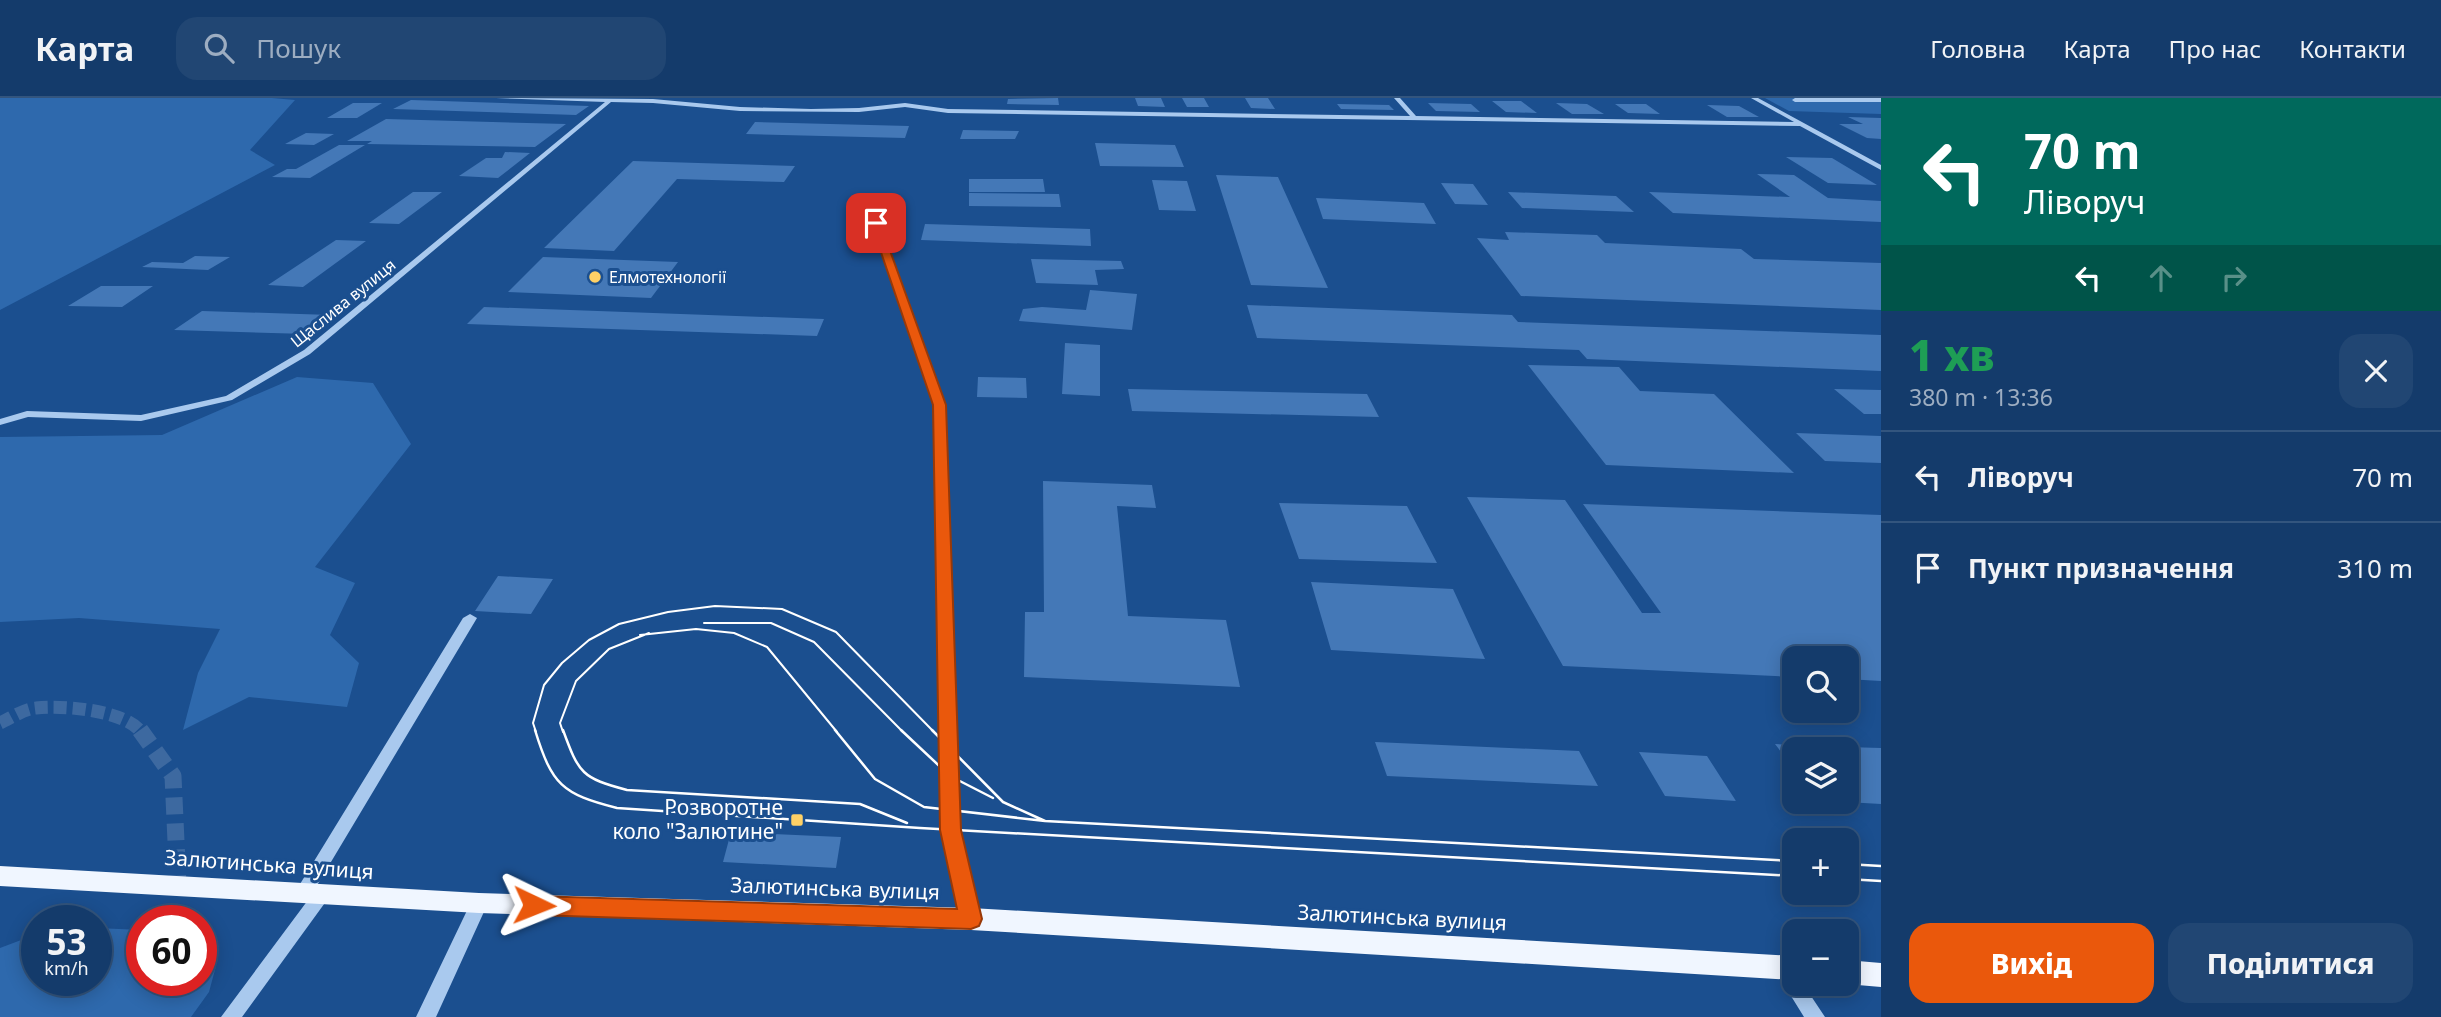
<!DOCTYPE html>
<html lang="uk">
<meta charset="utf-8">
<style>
body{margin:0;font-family:"Noto Sans",sans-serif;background:#214673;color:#f1f3f6;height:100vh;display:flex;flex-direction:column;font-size:26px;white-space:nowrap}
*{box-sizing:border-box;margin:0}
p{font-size:23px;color:#9dadc1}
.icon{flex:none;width:38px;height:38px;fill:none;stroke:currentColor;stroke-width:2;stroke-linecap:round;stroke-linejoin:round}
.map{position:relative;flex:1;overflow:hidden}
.side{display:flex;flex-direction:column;background:#143b6b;width:560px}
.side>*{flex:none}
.guide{background:#00695c;color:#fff;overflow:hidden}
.tools{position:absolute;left:1782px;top:548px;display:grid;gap:14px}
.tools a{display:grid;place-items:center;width:77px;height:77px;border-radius:14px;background:#143b6b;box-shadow:0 4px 18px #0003,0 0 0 2px #33557e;font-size:35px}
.speed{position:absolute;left:21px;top:807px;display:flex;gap:14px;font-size:35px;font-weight:700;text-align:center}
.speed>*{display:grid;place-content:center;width:91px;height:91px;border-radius:50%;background:#143b6b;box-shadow:0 4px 18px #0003,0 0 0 2px #33557e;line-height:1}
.speed small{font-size:18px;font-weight:400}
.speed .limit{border:10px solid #d22;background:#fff;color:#111}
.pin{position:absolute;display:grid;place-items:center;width:60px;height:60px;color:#fff;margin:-30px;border-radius:14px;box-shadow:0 4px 10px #0006}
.me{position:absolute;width:77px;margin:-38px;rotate:92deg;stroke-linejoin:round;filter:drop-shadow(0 0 5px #0008)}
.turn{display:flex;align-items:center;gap:24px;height:147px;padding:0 28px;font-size:32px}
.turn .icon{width:91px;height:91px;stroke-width:2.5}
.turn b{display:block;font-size:49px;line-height:60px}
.lanes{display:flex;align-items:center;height:66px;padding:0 28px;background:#0003;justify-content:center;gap:35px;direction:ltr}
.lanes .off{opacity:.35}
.round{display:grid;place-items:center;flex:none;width:74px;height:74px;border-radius:21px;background:#214673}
.overview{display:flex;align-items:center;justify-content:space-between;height:119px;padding:0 28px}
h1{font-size:42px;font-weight:800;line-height:52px;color:#1e9e55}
.primary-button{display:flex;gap:14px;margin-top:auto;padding:14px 28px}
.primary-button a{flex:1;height:80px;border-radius:21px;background:#ea580c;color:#fff;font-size:28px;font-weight:800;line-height:80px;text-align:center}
.primary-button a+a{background:#214673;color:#f1f3f6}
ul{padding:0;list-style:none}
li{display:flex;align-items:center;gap:21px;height:91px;padding:0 28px;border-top:2px solid #33557e}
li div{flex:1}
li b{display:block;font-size:26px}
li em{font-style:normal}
header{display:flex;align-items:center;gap:42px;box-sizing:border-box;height:98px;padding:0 35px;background:#143b6b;border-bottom:2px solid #33557e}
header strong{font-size:33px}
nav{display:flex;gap:38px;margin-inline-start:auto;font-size:24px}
.search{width:490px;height:63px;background:#214673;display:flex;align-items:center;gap:18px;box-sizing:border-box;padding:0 24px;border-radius:21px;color:#9dadc1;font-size:26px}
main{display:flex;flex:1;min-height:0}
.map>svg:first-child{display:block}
.green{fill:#2e69ad}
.building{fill:#4478b7}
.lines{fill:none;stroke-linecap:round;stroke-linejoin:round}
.minor-tunnel-far1{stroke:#3d69a0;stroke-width:13;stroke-dasharray:13 6;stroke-linecap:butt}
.minor-tunnel{stroke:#3d69a0;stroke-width:17;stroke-dasharray:17 9;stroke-linecap:butt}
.minor{fill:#a9c9ee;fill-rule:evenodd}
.major{fill:#f0f6ff;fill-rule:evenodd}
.tram-far1{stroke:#fff;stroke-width:2}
.tram{stroke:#fff;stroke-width:2.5}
.route{fill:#ea580c;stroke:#983908;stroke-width:2}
.poi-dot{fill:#ffd166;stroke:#1b4f8f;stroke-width:2.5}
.labels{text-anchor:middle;stroke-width:6;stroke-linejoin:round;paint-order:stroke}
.far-poi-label{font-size:16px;fill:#fff;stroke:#1b4f8f;text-anchor:start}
.far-street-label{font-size:16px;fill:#fff;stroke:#1b4f8f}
.near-poi-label{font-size:21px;fill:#fff;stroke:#1b4f8f;text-anchor:end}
.near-street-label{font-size:21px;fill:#fff;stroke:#1b4f8f}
</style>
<header>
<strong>Карта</strong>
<div class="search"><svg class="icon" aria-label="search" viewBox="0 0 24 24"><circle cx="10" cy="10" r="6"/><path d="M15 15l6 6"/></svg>Пошук</div>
<nav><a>Головна</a><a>Карта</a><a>Про нас</a><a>Контакти</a></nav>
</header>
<main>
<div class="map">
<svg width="1881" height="919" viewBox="0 0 1881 919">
<rect width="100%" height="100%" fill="#1b4f8f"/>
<!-- green -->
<path class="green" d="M0,0H272L295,2L250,52L275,67L0,212Z
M1765,0H1881V16L1789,13Z
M297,279L373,285L411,346L315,469L355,485L330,537L359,565L347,609L249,599L183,632L198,575L220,531L79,520L0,524V339L162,337Z
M96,830L142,832V882H201V839L206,840L216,868L209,894L191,919H0V850L37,836V882H96Z"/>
<!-- building -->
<path class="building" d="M1058,0L1059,7L1007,6L1008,1Z
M1135,0H1161L1165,9L1138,8Z
M1182,0H1204L1209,9H1187Z
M1245,0H1268L1275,11L1251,10Z
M411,2L589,8L576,17L393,11Z
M1492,3H1521L1537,15L1506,14Z
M353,5H382L357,20H327Z
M1428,5L1471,6L1480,14L1436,13Z
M1556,5L1587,6L1604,16H1572Z
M1337,6L1389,7L1394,12L1341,11Z
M1615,6H1646L1660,16L1628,15Z
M1707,7L1739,8L1759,19H1727Z
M1848,19L1881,20V41L1867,40L1839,26H1863Z
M386,21L566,26L535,49L367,46L372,43H347Z
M755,24L909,28L905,40L746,36Z
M963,32L1019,33L1015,41H960Z
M306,35L334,36L314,47L285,46Z
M1095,45L1175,47L1184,69L1100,68Z
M339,47H365L310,80L272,79L287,71H296Z
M505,54L530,55L498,80L459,78L486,60H502Z
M1786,59L1832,60L1877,87L1828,85Z
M633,63L795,68L784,84L677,81L614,153L544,150Z
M1757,76L1794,77L1828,100L1881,103V124L1673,115L1649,94L1790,99Z
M1216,77L1278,79L1328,190L1251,187Z
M969,81H1043L1045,94H969Z
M1152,82L1187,83L1196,113L1159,112Z
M1441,85L1473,86L1488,107L1455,106Z
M413,94H442L399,126L369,125Z
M1508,94L1616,98L1634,114L1522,110Z
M969,95L1059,96L1061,109L969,108Z
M1316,100L1424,105L1436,126L1323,121Z
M925,126L1090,131L1091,148L921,142Z
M1505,134L1597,137L1605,145L1741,151L1754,161L1881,165V212L1521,198L1477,140L1509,142Z
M336,142L366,143L303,189L268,187Z
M195,158L230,159L208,172L142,169L152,164L183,165Z
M543,159L678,164L651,200L508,194Z
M1031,161L1121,163L1124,171L1095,172L1098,187L1036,185Z
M101,188H153L122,209L68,208Z
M1090,192L1137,196L1132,232L1019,223L1023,211L1042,209L1086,212Z
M1247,207L1512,217L1518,224L1881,237V273L1587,261L1579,252L1257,240Z
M484,209L824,221L817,238L467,226Z
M202,213L331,217L307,236L174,232Z
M1065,245L1100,247V298L1062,296Z
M1528,267L1619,269L1640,293L1714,296L1794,375L1606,367Z
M978,279L1026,280L1027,300L977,299Z
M1128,291L1367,296L1379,319L1132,313Z
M1834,291L1881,292V316H1864Z
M1796,335L1881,338V365L1825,363Z
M1043,383L1152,387L1156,410L1117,408L1128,518L1226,522L1240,589L1024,579L1025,514H1044Z
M1467,399L1565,402L1642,515H1661L1583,406L1881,417V583L1846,581V560H1794V579L1563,568Z
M1279,405L1407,408L1437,465L1299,461Z
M498,478L553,481L531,516L475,513Z
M1311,484L1453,491L1485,561L1331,552Z
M1375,644L1579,653L1598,688L1387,678Z
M1775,646L1846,649V651H1794V671Z
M1846,649L1881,650V706L1846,704Z
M1639,654L1707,658L1736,703L1665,698Z
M731,734L841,739L836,770L723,764Z"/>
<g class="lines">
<!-- minor-tunnel-far1 -->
<path class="minor-tunnel-far1" d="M0,625C11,620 24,611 36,610C62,607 125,612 141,634"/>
<!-- minor-tunnel -->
<path class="minor-tunnel" d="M140,632L173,678L178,787"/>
<!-- minor -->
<path class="minor" d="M496,0L653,1L740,9L811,11L859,10L905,5L948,11L1410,18L1394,0H1400L1416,18L1794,24L1751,0H1758L1881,67V72L1800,28L948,15L905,9L859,14L740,13L653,5L611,4L310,256L232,302L141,323L28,319L0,327V321L27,313L141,317L226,298L304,252L605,4Z
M1881,0V4H1795L1792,2L1795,0Z
M873,123L880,125L945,307L959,731L980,821L977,826L971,828L965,826L962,821L943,731L935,307Z
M470,516L477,520L313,794L321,790L327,792L330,797L327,802L242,919H221L308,802L303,803L297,801L294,796L297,791L463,520Z
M479,798L485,800L488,805L436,919H416L473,800Z
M1782,861C1794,865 1794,874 1794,886H1803L1825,919H1804L1773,869L1776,863Z"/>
<!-- major -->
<path class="major" d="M0,768L479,795L971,810L1794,858V882L971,832L479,815L0,788Z
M1846,862L1881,865V889L1846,886Z"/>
<!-- tram-far1 -->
<path class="tram-far1" d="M704,525H771L814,544L903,634
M640,537L696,531L734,535L767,549L837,634
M536,634L533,625L544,587L562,565L589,542L619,526L668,514L715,508L782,511L836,534L934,634
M563,634L560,625L576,583L609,551L649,535"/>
<!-- tram -->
<path class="tram" d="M535,632C552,687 562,696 617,710L920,730L1794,778
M563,632C579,676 582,680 627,692L860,706L907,725
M835,632L875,681L924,709L1045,723L1794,763
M901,632L950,678L993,700
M932,632L1003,704L1045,723
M1846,766L1881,768
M1846,781L1881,783"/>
</g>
<!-- route -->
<path class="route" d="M876,122L880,125L946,307L961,732L982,821L979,828L971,831L534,817L526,814L522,807L526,801L534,798L957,811L940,732L933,307L871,125Z"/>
<!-- markers -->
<g class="poi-dot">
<circle cx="595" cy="179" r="7"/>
<rect x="790" y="715" width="14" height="14" rx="3.5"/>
</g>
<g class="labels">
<!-- far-poi labels -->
<g class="far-poi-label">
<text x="609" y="185">Елмотехнології</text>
</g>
<!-- far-street labels -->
<g class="far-street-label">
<text transform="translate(343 205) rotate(-39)" y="6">Щаслива вулиця</text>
</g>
<!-- near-poi labels -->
<g class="near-poi-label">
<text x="783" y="717">Розворотне<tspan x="783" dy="24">коло "Залютине"</tspan></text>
</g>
<!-- near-street labels -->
<g class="near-street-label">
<text transform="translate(269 767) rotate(4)" y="7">Залютинська вулиця</text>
<text transform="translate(835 791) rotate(2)" y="7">Залютинська вулиця</text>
<text transform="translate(1402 820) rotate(3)" y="7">Залютинська вулиця</text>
</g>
</g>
</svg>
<div class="tools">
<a><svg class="icon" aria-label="search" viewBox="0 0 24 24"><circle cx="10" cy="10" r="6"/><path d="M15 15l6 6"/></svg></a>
<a><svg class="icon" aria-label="layers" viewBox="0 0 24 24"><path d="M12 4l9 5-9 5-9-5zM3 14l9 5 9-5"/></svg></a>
<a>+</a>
<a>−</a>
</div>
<div class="speed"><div>53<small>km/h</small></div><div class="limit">60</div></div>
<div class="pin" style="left:876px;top:125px;background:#d93025"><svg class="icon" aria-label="arrive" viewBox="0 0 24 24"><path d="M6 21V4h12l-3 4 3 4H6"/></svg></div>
<svg class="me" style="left:534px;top:807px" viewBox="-20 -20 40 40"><path d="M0-17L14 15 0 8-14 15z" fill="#ea580c" stroke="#fff" stroke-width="4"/></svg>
</div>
<section class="side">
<div class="guide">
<div class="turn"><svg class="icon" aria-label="left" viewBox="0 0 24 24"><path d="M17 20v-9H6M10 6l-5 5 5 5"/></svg><div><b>70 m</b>Ліворуч</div></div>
<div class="lanes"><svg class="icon" aria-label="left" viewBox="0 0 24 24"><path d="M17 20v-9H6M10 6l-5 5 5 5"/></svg><svg class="icon off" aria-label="ahead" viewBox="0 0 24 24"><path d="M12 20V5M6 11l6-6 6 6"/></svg><svg class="icon off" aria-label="right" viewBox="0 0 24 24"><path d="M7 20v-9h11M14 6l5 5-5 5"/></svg></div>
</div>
<div class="overview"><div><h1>1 хв</h1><p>380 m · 13:36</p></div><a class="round"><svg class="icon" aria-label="close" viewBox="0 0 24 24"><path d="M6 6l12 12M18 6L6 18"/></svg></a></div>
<ul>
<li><svg class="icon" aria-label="left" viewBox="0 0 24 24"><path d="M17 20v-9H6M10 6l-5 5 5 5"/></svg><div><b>Ліворуч</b></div><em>70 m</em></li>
<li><svg class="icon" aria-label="arrive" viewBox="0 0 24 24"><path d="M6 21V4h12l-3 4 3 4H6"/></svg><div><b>Пункт призначення</b></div><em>310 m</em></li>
</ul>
<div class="primary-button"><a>Вихід</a><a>Поділитися</a></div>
</section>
</main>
